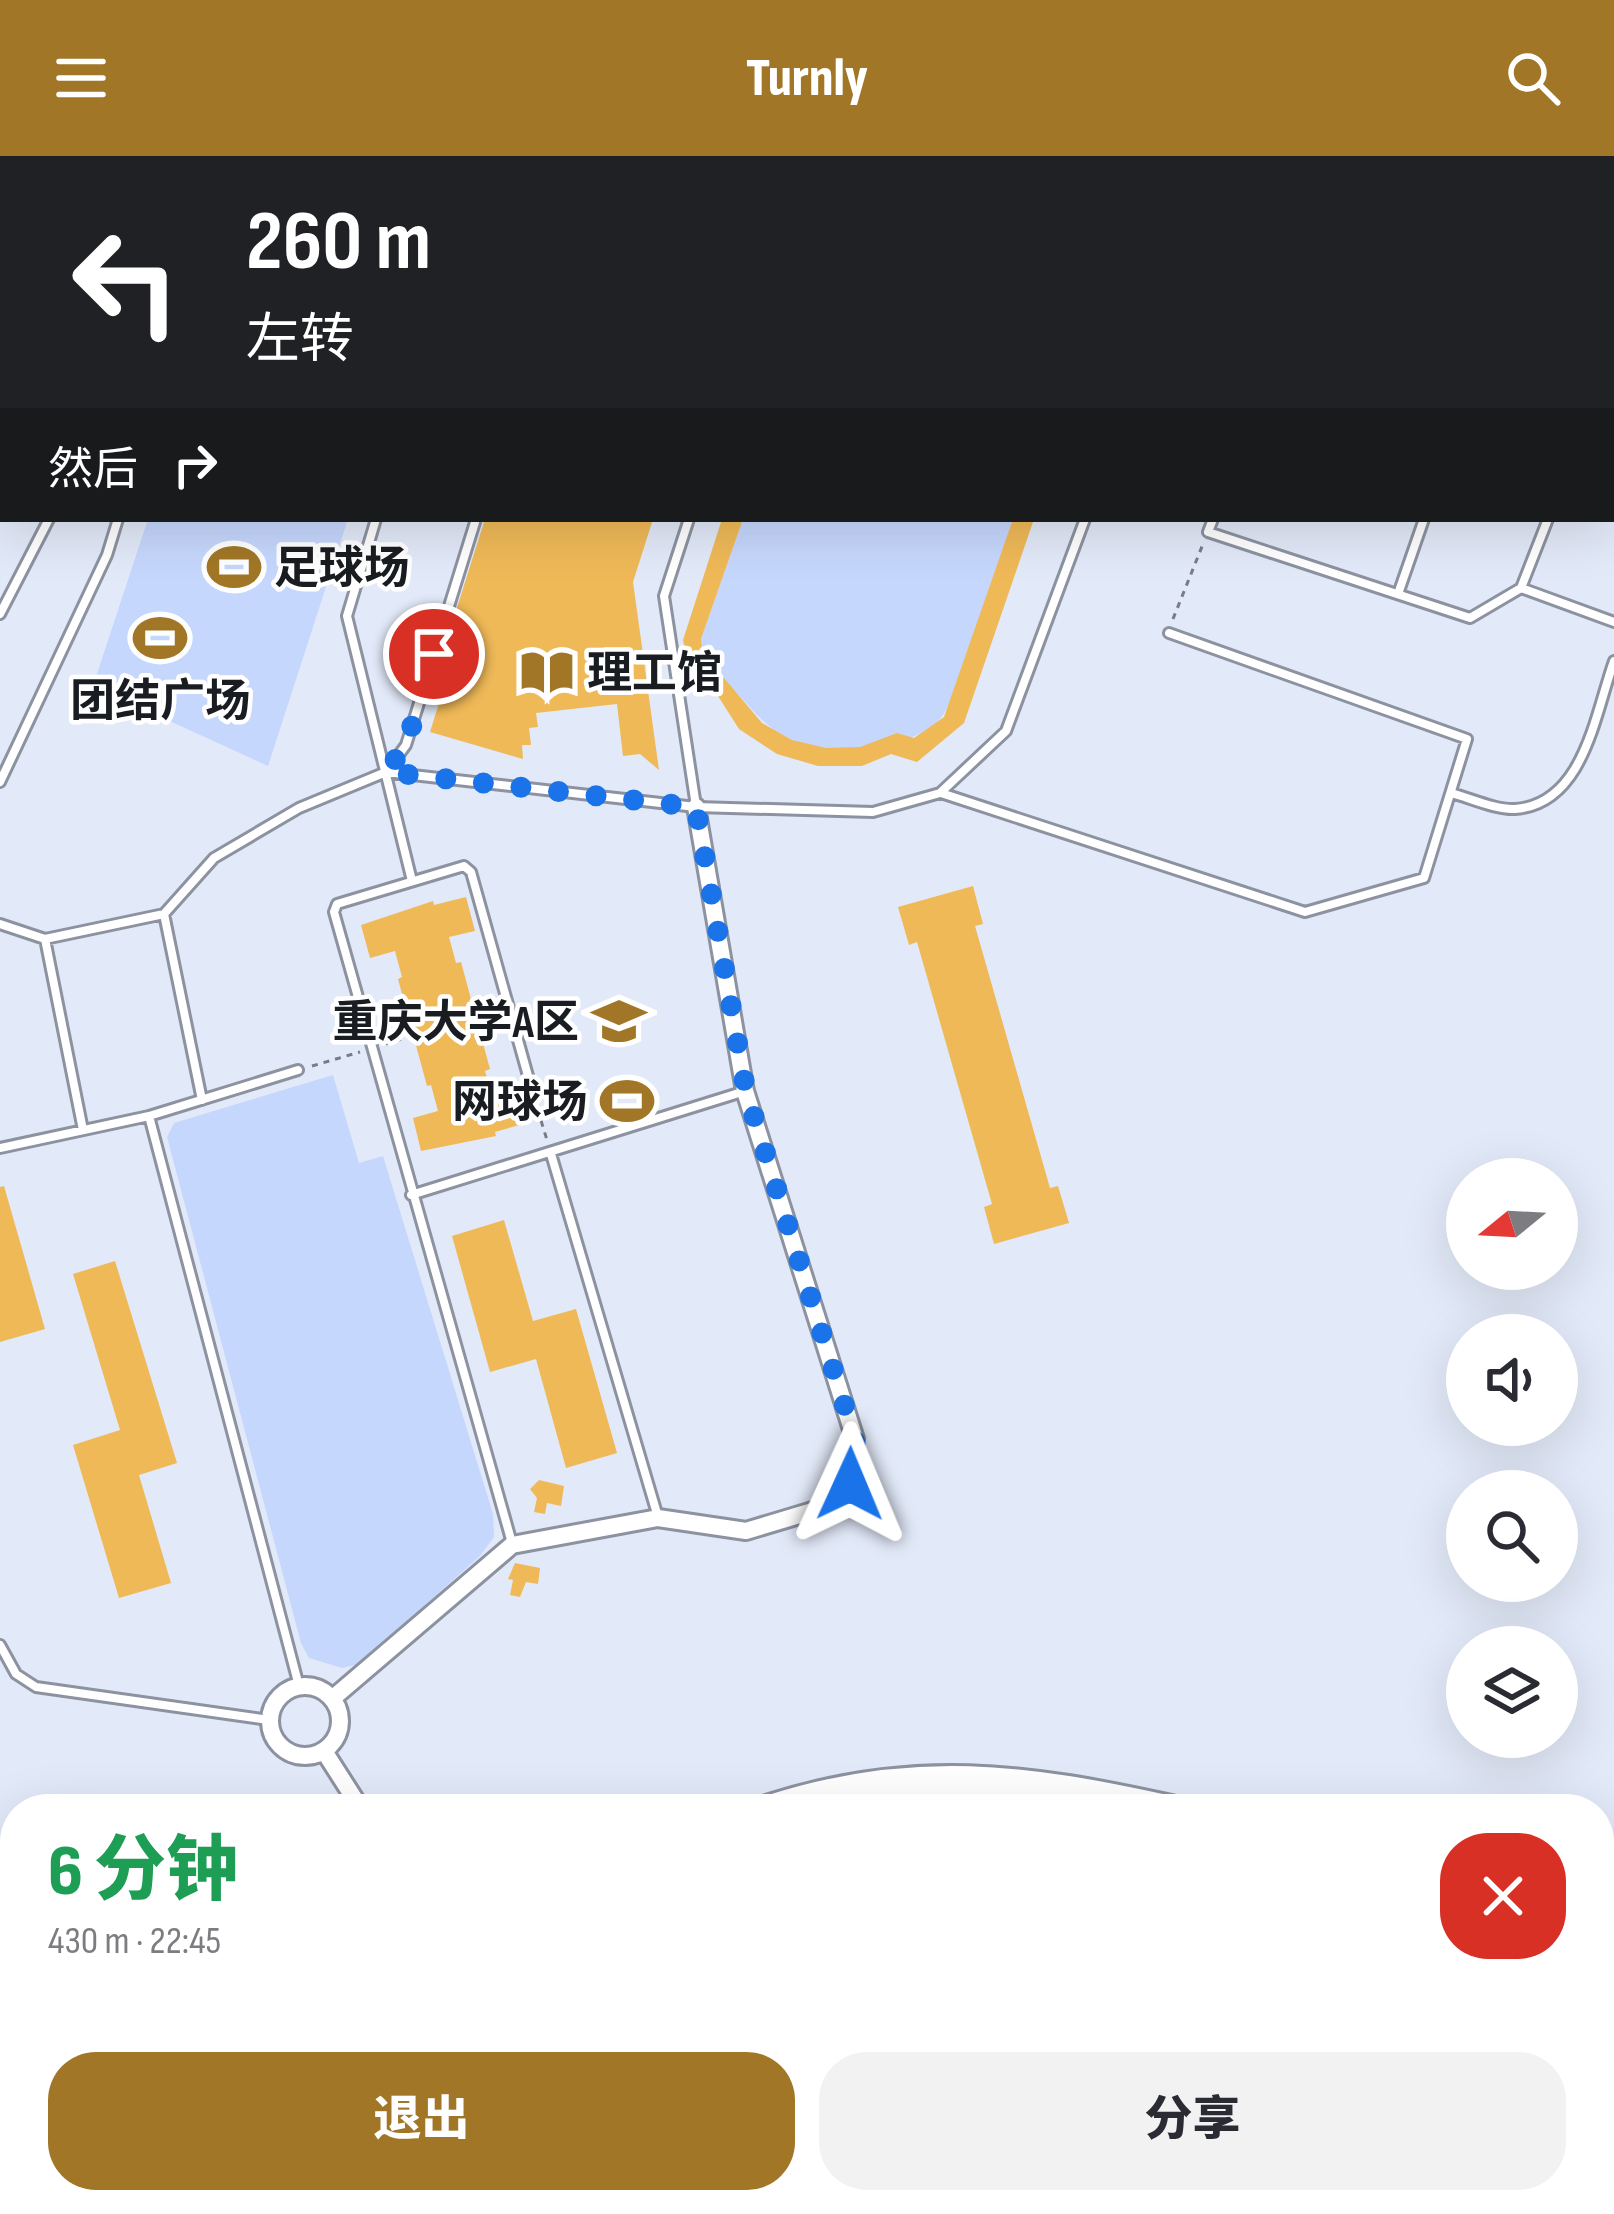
<!DOCTYPE html>
<html lang="zh">
<meta charset="utf-8">
<style>
body{margin:0;font-family:"Sofia Sans Condensed","Noto Sans SC",sans-serif;background:#f2f2f3;color:#2b2b33;height:100vh;display:flex;flex-direction:column;font-size:45px;white-space:nowrap}
*{box-sizing:border-box;margin:0}
p{font-size:39px;color:#7c7c81}
.icon{flex:none;width:66px;height:66px;fill:none;stroke:currentColor;stroke-width:2;stroke-linecap:round;stroke-linejoin:round}
.map{position:relative;flex:1;overflow:hidden}
.side{position:absolute;left:0px;top:1638px;width:1614px;height:420px;display:flex;flex-direction:column;background:#fff;border-radius:48px 48px 0 0;box-shadow:0 12px 48px #0002}
.side>*{flex:none}
.banner{position:absolute;left:0px;top:0px;width:1614px;height:366px;box-shadow:0 12px 48px #0002;background:#202124;color:#fff;overflow:hidden}
.needle{width:78px;rotate:252deg}
.controls{position:absolute;left:1446px;top:1002px;display:grid;gap:24px}
.controls a{display:grid;place-items:center;width:132px;height:132px;border-radius:50%;background:#fff;box-shadow:0 12px 48px #0002;font-size:60px}
.pin{position:absolute;display:grid;place-items:center;width:102px;height:102px;color:#fff;margin:-51px;border:6px solid #fff;border-radius:50%;box-shadow:0 3px 12px #0007}
.me{position:absolute;width:132px;margin:-66px;rotate:1deg;stroke-linejoin:round;filter:drop-shadow(0 0 9px #0008)}
.turn{display:flex;align-items:center;gap:42px;height:252px;padding:0 48px;font-size:54px}
.turn .icon{width:156px;height:156px;stroke-width:2.5}
.turn b{display:block;font-size:84px;line-height:102px}
.then{display:flex;align-items:center;height:114px;padding:0 48px;background:#0003;gap:24px;font-size:45px}
.round{display:grid;place-items:center;flex:none;width:126px;height:126px;border-radius:48px;background:#f2f2f3}
.headline{display:flex;align-items:center;justify-content:space-between;height:204px;padding:0 48px}
h1{font-size:72px;font-weight:800;line-height:90px;color:#1e9e55}
.primary-button{display:flex;gap:24px;margin-top:auto;padding:24px 48px}
.primary-button a{flex:1;height:138px;border-radius:48px;background:#a17727;color:#fff;font-size:48px;font-weight:800;line-height:138px;text-align:center}
.primary-button a+a{background:#f2f2f3;color:#2b2b33}
header{display:flex;justify-content:space-between;align-items:center;height:156px;padding:0 48px;background:#a17727;color:#fff;font-size:54px;font-weight:800}
.map>svg:first-child{display:block}
.green{fill:#c6d7fd}
.building{fill:#efb958}
.lines{fill:none;stroke-linecap:round;stroke-linejoin:round}
.service-casing{stroke:#8c92a0;stroke-width:14}
.minor-casing{stroke:#8c92a0;stroke-width:22}
.secondary-casing{stroke:#8c92a0;stroke-width:30}
.path{stroke:#777c86;stroke-width:3;stroke-dasharray:6 6;stroke-linecap:butt}
.service{stroke:#fff;stroke-width:8}
.minor{stroke:#fff;stroke-width:16}
.secondary{stroke:#fff;stroke-width:24}
.route{stroke:#1a73e8;stroke-width:21;stroke-dasharray:0 37.8}
.labels{text-anchor:middle;stroke-width:9;stroke-linejoin:round;paint-order:stroke}
.poi-label{font-size:45px;font-weight:bold;fill:#191c21;stroke:#fff;text-anchor:start}
</style>
<header><svg class="icon" aria-label="menu" viewBox="0 0 24 24"><path d="M4 6h16M4 12h16M4 18h16"/></svg>Turnly<svg class="icon" aria-label="search" viewBox="0 0 24 24"><circle cx="10" cy="10" r="6"/><path d="M15 15l6 6"/></svg></header>
<div class="map">
<svg width="1614" height="2058" viewBox="0 0 1614 2058">
<rect width="100%" height="100%" fill="#e2e9f8"/>
<!-- green -->
<path class="green" d="M148,363H348L268,610L93,530Z
M743,363H1013C1002,395 956,548 940,563C906,596 833,601 790,583C754,568 739,526 705,516L701,483Z
M333,919L359,1007L383,1000L493,1358L494,1381L480,1400L359,1508L342,1512L309,1502L301,1487L167,981L174,967Z"/>
<!-- building -->
<path class="building" d="M485,363H653L633,426L659,614L640,598L623,600L617,548L536,557L538,571L529,572L531,589H522L523,603L430,576L459,483L448,480Z
M722,363H743L701,483L705,516L724,522L762,567L792,584L826,592L860,591L897,577L914,582L944,561L1013,363H1034L964,567L917,606L891,598L862,610H818L777,598L739,573L718,540L692,532L683,484Z
M973,730L983,768L975,770L1050,1032L1058,1030L1069,1067L994,1088L984,1051L992,1048L917,786L909,789L898,751Z
M466,741L475,775L449,781L456,807L461,806L490,913L485,915L492,940L517,934L526,967L495,976L496,980L421,995L413,962L438,955L431,929L427,930L398,823L402,821L395,795L370,802L361,769L433,745L434,749Z
M4,1030L45,1173L0,1186V1031Z
M504,1064L533,1165L576,1153L617,1297L566,1312L536,1203L490,1216L452,1080Z
M115,1105L177,1307L139,1319L171,1427L119,1442L73,1289L120,1274L73,1118Z
M539,1324L564,1330L561,1350L547,1347L545,1358L534,1356L537,1342L530,1333Z
M515,1407L540,1412L538,1428L526,1426L520,1441L510,1439L513,1424L508,1423Z
M460,2043H516L526,2053L533,2046L544,2058H474Z"/>
<g class="lines">
<defs>
<path id="service" d="M67,0L74,3
M1555,0L1563,3
M54,3L55,0
M549,3L550,0
M1219,3L1220,0
M1339,3L1340,0
M1460,3L1461,0
M1611,22L1614,23
M0,101L3,95
M1611,230L1614,226
M376,363L347,460L412,725
M689,363L664,440L696,650
M1213,363L1208,376L1470,462L1521,432L1548,363
M1521,432L1614,466
M1398,438L1424,363
M0,458L49,363
M387,615L406,589L476,363
M0,626L107,399L118,363
M941,637L1305,756L1424,722L1467,583L1169,477
M1451,637C1470,642 1496,654 1515,653C1584,648 1595,558 1614,505
M164,758L214,702L299,652L386,616L696,651L873,656L940,637L1006,575L1085,363
M0,768L45,783
M149,960L299,1530
M83,974L45,783L164,758L202,944
M0,992L149,960L298,914
M551,998L658,1361
M411,1039L742,936
M512,1387L334,756L337,748L464,710L471,716L530,927
M0,1489L16,1518L36,1531L269,1564
M720,2043L734,2058
M663,2058L680,2043"/>
<path id="minor" d="M270 1565a35 35 0 1 1 70 0a35 35 0 1 1-70 0Z
M333,1542L512,1389L658,1362L746,1375L836,1348L850,1328L855,1283L745,935L696,651
M324,1595L361,1653"/>
<path id="secondary" d="M764,1653C911,1604 1027,1620 1175,1653
M831,1653L959,1640L1072,1653
M1599,1733L1614,1735
M1599,1755L1614,1757
M154,2058L166,2043
M175,2058L187,2043"/>
</defs>
<!-- service casing -->
<use href="#service" class="service-casing"/>
<!-- minor casing -->
<use href="#minor" class="minor-casing"/>
<!-- secondary casing -->
<use href="#secondary" class="secondary-casing"/>
<!-- path -->
<path class="path" d="M1173,463L1203,388
M386,888L401,883
M312,910L360,896
M534,942L547,984
M1055,2058V2043"/>
<!-- service -->
<use href="#service" class="service"/>
<!-- minor -->
<use href="#minor" class="minor"/>
<!-- secondary -->
<use href="#secondary" class="secondary"/>
</g>
<g class="lines">
<!-- route -->
<path class="route" d="M434,498L406,589L386,616L696,651L746,935L855,1283L850,1328"/>
</g>
<!-- icons -->
<defs>
<symbol id="stadium-bare" viewBox="-9 -9 18 18"><path d="M0-5a6.5 5 0 1 0 0 10a6.5 5 0 1 0 0-10ZM-3.5-1.8h7v3.6h-7Z" fill="#a17727" stroke="#fff" stroke-width="2.5" paint-order="stroke"/></symbol>
<symbol id="library-bare" viewBox="-9 -9 18 18"><path d="M-6-4Q-3-5.5-.7-3.5V5Q-3 3-6 4ZM6-4Q3-5.5 .7-3.5V5Q3 3 6 4Z" fill="#a17727" stroke="#fff" stroke-width="2.5" paint-order="stroke"/></symbol>
<symbol id="university-bare" viewBox="-9 -9 18 18"><path d="M0-5L7-2L0 1L-7-2ZM-4 1L0 2.5L4 1V4Q0 6-4 4Z" fill="#a17727" stroke="#fff" stroke-width="2.5" paint-order="stroke"/></symbol>
</defs>
<g fill-rule="evenodd">
<use href="#stadium-bare" x="196" y="373" width="76" height="76"/>
<use href="#stadium-bare" x="122" y="444" width="76" height="76"/>
<use href="#library-bare" x="509" y="478" width="76" height="76"/>
<use href="#university-bare" x="581" y="827" width="76" height="76"/>
<use href="#stadium-bare" x="589" y="907" width="76" height="76"/>
</g>
<g class="labels">
<!-- poi labels -->
<g class="poi-label">
<text x="274" y="427">足球场</text>
<text x="587" y="532">理工馆</text>
<text x="160" y="560" text-anchor="middle">团结广场</text>
<text x="579" y="881" text-anchor="end">重庆大学A区</text>
<text x="587" y="961" text-anchor="end">网球场</text>
</g>
</g>
</svg>
<div class="controls">
<a><svg class="needle" viewBox="-14 -14 28 28"><path d="M0-13l5 13h-10z" fill="#e53935"/><path d="M0 13l5-13h-10z" fill="#7c7c81"/></svg></a>
<a><svg class="icon" aria-label="sound" viewBox="0 0 24 24"><path d="M4 9h4l5-4v14l-5-4H4zM17 9q2 3 0 6"/></svg></a>
<a><svg class="icon" aria-label="search" viewBox="0 0 24 24"><circle cx="10" cy="10" r="6"/><path d="M15 15l6 6"/></svg></a>
<a><svg class="icon" aria-label="layers" viewBox="0 0 24 24"><path d="M12 4l9 5-9 5-9-5zM3 14l9 5 9-5"/></svg></a>
</div>
<div class="pin" style="left:434px;top:498px;background:#d93025"><svg class="icon" aria-label="arrive" viewBox="0 0 24 24"><path d="M6 21V4h12l-3 4 3 4H6"/></svg></div>
<svg class="me" style="left:850px;top:1328px" viewBox="-20 -20 40 40"><path d="M0-17L14 15 0 8-14 15z" fill="#1a73e8" stroke="#fff" stroke-width="4"/></svg>
<div class="banner">
<div class="turn"><svg class="icon" aria-label="left" viewBox="0 0 24 24"><path d="M17 20v-9H6M10 6l-5 5 5 5"/></svg><div><b>260 m</b>左转</div></div>
<div class="then">然后<svg class="icon" aria-label="right" viewBox="0 0 24 24"><path d="M7 20v-9h11M14 6l5 5-5 5"/></svg></div>
</div>
<section class="side">
<div class="headline"><div><h1>6 分钟</h1><p>430 m · 22:45</p></div><a class="round" style="background:#d93025;color:#fff"><svg class="icon" aria-label="close" viewBox="0 0 24 24"><path d="M6 6l12 12M18 6L6 18"/></svg></a></div>
<div class="primary-button"><a>退出</a><a>分享</a></div>
</section>
</div>
